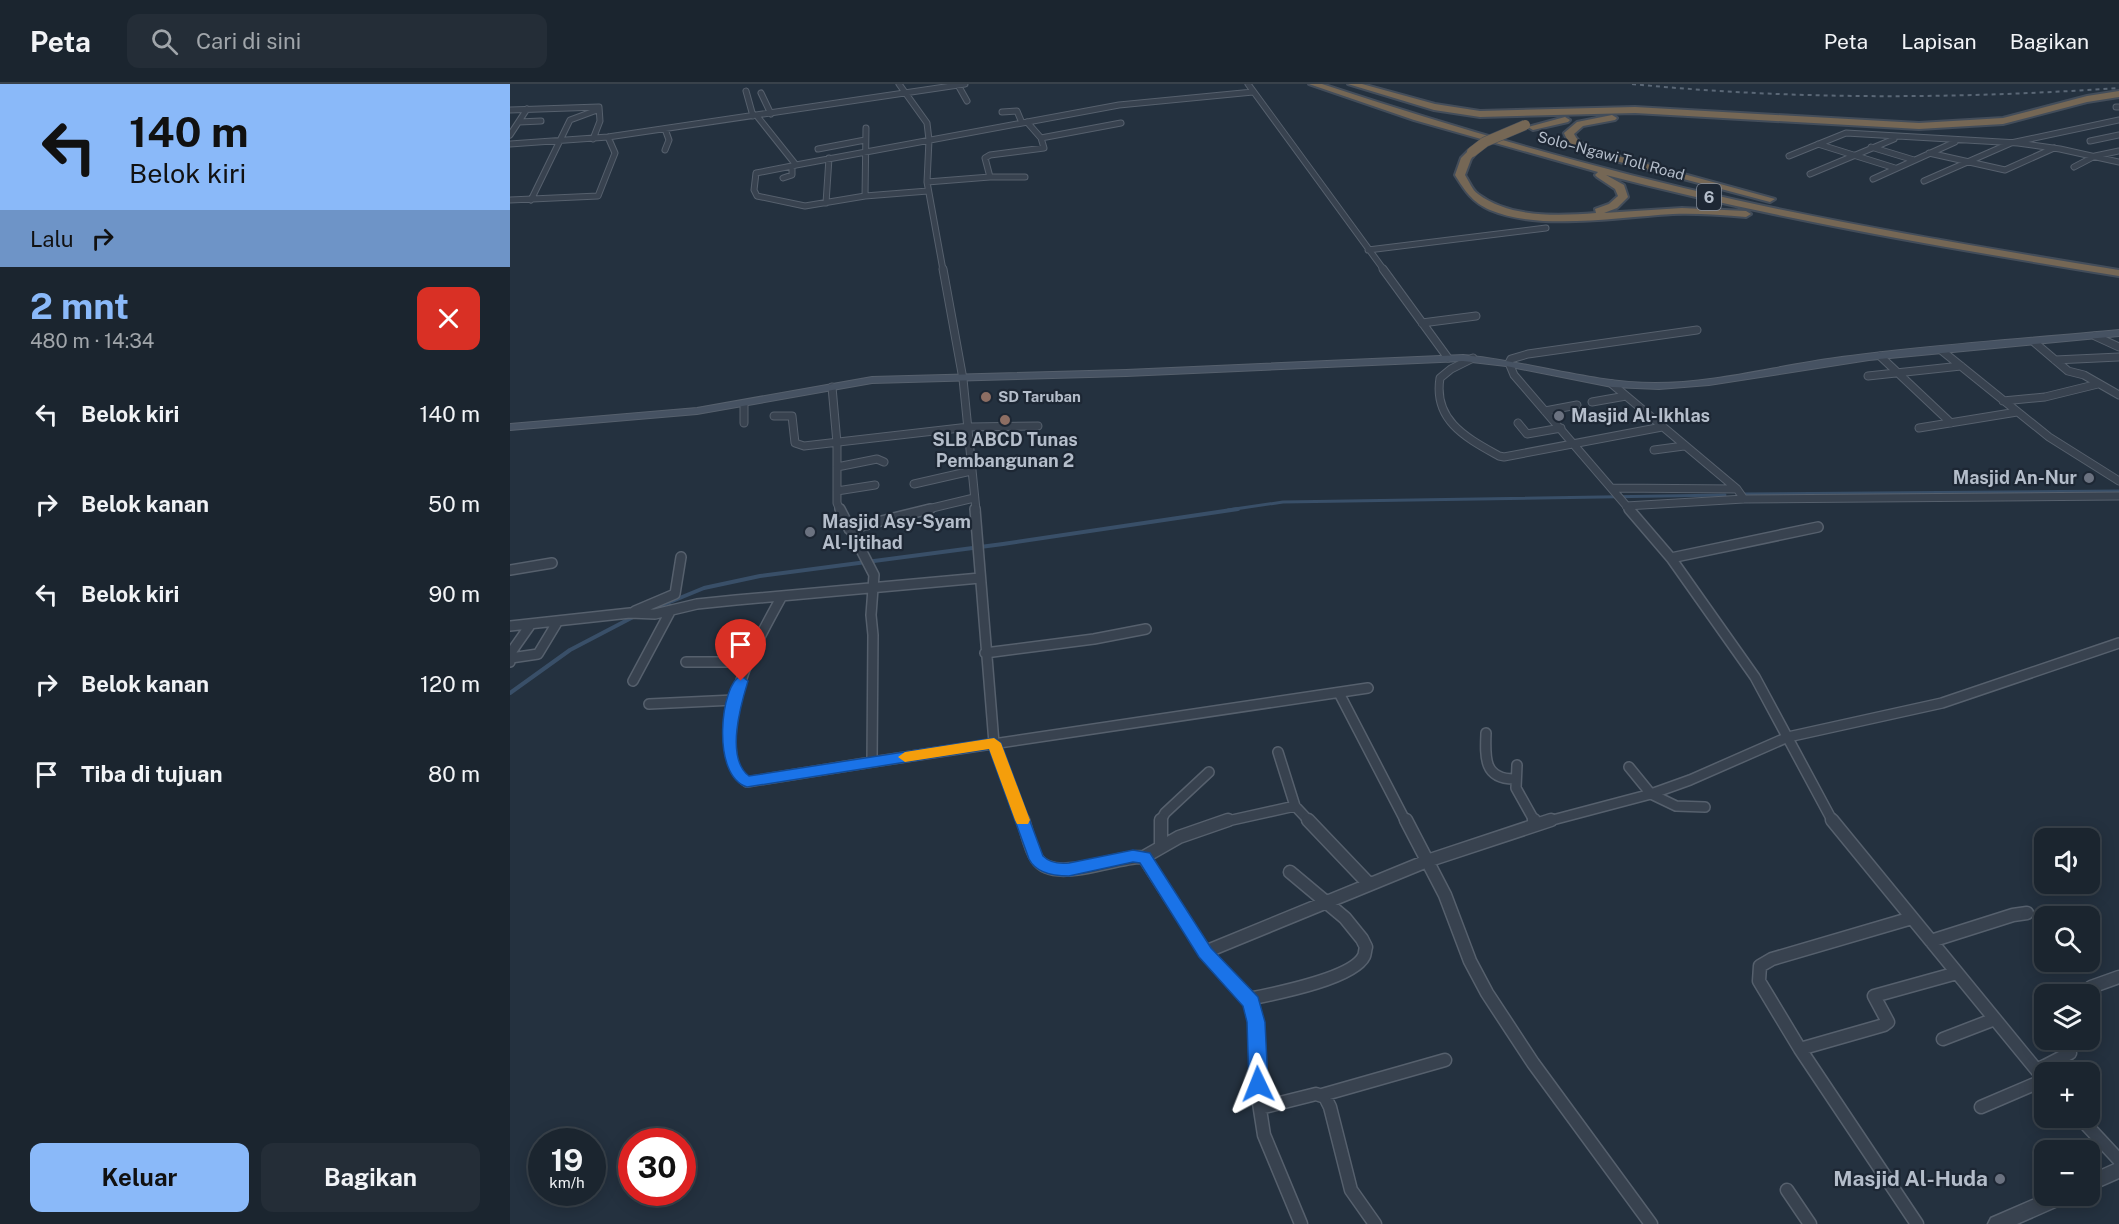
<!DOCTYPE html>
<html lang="id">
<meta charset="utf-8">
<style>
body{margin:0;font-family:"Public Sans",sans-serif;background:#242d37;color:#f1f3f6;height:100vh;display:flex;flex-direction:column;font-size:22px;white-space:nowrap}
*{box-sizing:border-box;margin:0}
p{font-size:20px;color:#a0a5aa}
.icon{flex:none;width:33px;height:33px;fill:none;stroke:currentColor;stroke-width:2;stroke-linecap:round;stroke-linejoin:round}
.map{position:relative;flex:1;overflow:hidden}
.details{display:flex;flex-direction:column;background:#1b252f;width:510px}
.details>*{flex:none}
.guide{background:#8ab9f9;color:#111;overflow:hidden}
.buttons{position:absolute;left:1524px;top:744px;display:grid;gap:12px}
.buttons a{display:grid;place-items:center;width:66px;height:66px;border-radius:12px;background:#1b252f;box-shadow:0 3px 15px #0003,0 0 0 2px #39424b;font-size:30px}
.speed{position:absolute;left:18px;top:1044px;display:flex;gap:12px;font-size:30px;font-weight:700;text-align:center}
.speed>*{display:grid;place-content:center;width:78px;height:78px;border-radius:50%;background:#1b252f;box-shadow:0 3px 15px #0003,0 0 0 2px #39424b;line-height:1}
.speed small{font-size:15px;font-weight:400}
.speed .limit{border:9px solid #d22;background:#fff;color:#111}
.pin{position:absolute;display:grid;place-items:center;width:51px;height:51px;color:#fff;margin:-62px -26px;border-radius:50% 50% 50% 0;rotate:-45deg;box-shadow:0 0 6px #0007}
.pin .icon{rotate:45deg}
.me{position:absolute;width:66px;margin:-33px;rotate:358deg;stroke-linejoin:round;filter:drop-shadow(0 0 4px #0008)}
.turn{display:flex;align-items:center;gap:21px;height:126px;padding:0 30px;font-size:27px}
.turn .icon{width:78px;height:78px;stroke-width:2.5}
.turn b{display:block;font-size:42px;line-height:51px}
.then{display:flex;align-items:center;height:57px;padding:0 30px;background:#0003;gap:12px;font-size:22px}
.round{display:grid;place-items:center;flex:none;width:63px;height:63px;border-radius:12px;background:#242d37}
.summary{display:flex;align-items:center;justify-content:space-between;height:102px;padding:0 30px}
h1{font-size:36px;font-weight:700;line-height:45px;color:#8ab9f9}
.cta{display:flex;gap:12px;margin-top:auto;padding:12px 30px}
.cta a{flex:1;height:69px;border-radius:12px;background:#8ab9f9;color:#111;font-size:24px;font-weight:700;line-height:69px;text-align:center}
.cta a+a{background:#242d37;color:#f1f3f6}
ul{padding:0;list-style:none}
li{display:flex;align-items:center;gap:18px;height:90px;padding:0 30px}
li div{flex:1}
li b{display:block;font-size:22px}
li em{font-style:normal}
header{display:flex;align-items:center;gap:36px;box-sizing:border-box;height:84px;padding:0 30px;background:#1b252f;border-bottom:2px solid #39424b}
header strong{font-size:28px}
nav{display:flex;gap:33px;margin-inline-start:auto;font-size:21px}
.search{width:420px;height:54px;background:#242d37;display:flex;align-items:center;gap:15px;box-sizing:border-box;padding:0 21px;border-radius:12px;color:#a0a5aa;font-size:22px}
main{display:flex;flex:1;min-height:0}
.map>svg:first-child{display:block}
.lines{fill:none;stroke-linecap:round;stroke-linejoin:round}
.stream-far1{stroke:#394f68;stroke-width:3}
.stream{stroke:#394f68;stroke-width:4}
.minor-far3-casing{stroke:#56606d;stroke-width:7}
.minor-far2-casing{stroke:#56606d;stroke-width:9}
.minor-far1-casing{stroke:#56606d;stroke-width:12}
.minor-casing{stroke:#56606d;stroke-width:15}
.tertiary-casing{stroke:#56606d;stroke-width:3}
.secondary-casing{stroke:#56606d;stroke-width:2}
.motorway-casing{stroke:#434d5a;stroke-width:4}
.minor-far3{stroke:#38424f;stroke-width:5}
.minor-far2{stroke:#38424f;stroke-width:7}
.minor-far1{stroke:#38424f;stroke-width:9}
.minor{stroke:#38424f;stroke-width:12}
.tertiary{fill:#38424f;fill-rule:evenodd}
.secondary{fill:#465262;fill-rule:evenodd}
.motorway{fill:#756755;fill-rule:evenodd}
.rail{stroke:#5a6776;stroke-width:2;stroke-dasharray:4 4;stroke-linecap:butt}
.motorway-bridge-casing{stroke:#434d5a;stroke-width:11;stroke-linecap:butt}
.motorway-bridge{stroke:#756755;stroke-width:10}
.route{fill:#1a73e8;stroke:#114b97;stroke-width:1.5}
.slow{fill:#f59e0b}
.education-dot{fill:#8d6e63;stroke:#1d2734;stroke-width:2}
.worship-dot{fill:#6b7280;stroke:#1d2734;stroke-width:2}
.labels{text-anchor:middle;stroke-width:4.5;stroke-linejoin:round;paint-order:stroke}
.far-street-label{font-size:15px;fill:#b4bdca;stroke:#1d2734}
.far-poi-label{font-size:15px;font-weight:bold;fill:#b4bdca;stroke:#1d2734;text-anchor:start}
.shield{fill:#1d2734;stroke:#87909d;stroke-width:1.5}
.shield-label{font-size:16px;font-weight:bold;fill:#b4bdca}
.poi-label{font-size:18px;font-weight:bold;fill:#b4bdca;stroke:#1d2734;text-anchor:start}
.near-poi-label{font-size:21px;font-weight:bold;fill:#b4bdca;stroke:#1d2734;text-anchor:end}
</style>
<header>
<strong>Peta</strong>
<div class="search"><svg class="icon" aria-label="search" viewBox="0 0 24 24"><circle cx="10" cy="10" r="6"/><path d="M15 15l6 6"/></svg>Cari di sini</div>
<nav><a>Peta</a><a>Lapisan</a><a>Bagikan</a></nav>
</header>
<main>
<section class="details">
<div class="guide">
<div class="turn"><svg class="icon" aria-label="left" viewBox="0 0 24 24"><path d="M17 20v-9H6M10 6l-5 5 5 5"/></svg><div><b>140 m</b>Belok kiri</div></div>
<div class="then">Lalu<svg class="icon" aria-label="right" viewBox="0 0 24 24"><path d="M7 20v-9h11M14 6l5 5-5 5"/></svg></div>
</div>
<div class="summary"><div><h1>2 mnt</h1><p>480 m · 14:34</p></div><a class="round" style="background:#d93025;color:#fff"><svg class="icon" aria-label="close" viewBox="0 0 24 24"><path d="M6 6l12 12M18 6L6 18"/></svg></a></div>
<ul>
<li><svg class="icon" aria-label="left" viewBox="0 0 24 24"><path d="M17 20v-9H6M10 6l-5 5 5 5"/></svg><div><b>Belok kiri</b></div><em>140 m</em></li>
<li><svg class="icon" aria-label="right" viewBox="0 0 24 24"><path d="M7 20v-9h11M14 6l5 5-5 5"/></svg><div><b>Belok kanan</b></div><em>50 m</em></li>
<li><svg class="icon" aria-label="left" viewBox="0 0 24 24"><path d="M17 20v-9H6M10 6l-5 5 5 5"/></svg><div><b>Belok kiri</b></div><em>90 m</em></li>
<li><svg class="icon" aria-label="right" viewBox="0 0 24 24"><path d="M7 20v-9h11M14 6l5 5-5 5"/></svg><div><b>Belok kanan</b></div><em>120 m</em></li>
<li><svg class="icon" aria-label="arrive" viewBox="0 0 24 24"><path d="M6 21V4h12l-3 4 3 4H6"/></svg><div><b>Tiba di tujuan</b></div><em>80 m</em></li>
</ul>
<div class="cta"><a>Keluar</a><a>Bagikan</a></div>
</section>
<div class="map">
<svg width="1609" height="1140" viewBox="0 0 1609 1140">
<rect width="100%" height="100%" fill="#24313f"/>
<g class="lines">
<!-- stream-far1 -->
<path class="stream-far1" d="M1232,410L1609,407
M718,426L773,418L1215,411"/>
<!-- stream -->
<path class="stream" d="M138,527L194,504L250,492L493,460L728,425
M0,609L60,566L125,532"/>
<defs>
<path id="minor-far3" d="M389,0L417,39L419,56L417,98L433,186
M738,0L874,186
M448,1L457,17
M236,7L243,32
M251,9L261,30
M1606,23H1609
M0,26L89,23L90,37L83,55
M492,28L507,27L512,39
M247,32L286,81L282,82V91L273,94
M9,38L31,37
M517,38L531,54L611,39
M155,45L159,56L155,66
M0,51L17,25
M1580,57L1609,51
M0,60L98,53L455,0
M1308,60L1385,84
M1361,63L1404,76
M308,65L355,56
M1419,69L1495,86L1544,64
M1279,72L1336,49L1508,59L1550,65L1609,78
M286,81L609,21L743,8
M282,82L246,89L244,106L247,112L295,122L355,112L418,107
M1564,83L1585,72L1609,67
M1300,90L1384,55
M515,93H480L475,74L480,71L534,64L531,54
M1363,95L1445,58
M1414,97L1501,59L1609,36
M417,98L480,93
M355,112L356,44
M0,116L88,112L105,69L98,53
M21,116L60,36L87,26
M316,119L319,74
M858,166L1036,144"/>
<path id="minor-far2" d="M433,185L453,295L466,426
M873,185L938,274
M912,239L966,232
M1585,252L1609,263
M1524,258L1558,287L1574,291L1609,311
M1431,266L1539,353L1609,397
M1370,272L1441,339
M963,274L941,285L930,294C923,337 957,354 989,372L994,373L1152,343
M1545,276L1609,273
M1358,292L1451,282
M1102,300L1227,405L1234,415
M322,303L327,359V419L330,426
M1493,317L1535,313L1588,300
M1082,318L1116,312
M234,320V339
M1035,327L1067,321
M264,332H282L285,359L294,362L459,343L528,342
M1008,339L1017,350L1051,344
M1409,344L1507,328
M1144,366L1174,362
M327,383L367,375L374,378
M404,400L461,387
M1102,404L1227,405
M327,407L365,401
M1116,422L1234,415L1609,412
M414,426L464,414
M1120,426L1004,291L999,279L1001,275L1018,270L1187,246"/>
<path id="minor-far1" d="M330,425L364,491L361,531L363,551L362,678L858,604
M465,425L484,659L513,738
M1119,425L1161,474L1245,593L1323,738
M339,445L420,425
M1161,474L1308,443
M0,486L42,479
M272,512C246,559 218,607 221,662C221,677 224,689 237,698L362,678
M125,527L165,510L171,473
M0,542L120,529L145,530L187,520L226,516L470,494
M475,569L584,555L636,545
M1,574L28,570L48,537
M0,578L2,567L21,540
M176,578H238
M123,597L161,526
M829,609L896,738
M139,620L224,616
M976,649C975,674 974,695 1004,695
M768,668L785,722L800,738
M1007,681L1006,704L1025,738
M1119,683L1141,710L1180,696L1278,653L1432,619L1609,559
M650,738L655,729L699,688
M713,738L785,722
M1035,738L1141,710L1166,722L1195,723"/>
<path id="minor" d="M513,736C517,748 520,765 527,775C544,801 608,771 634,773L695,868L741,918L746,938L749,1019L754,1051L791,1140
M651,736V761
M798,736L859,800
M896,736L935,811L960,877L977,909L1023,979L1141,1140
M1024,736L1026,740
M1322,736L1534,995
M634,773L669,753L718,736
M1421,857L1503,831L1517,829
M695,868L917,777L1041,736
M1581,903L1609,893
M739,915C763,910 843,895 854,872C855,870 855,866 856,863L852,855L835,834L780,788
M1433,955L1485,935
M1290,965L1249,897L1250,882L1262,875L1402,834
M1527,986L1560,969
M812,1011L935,976
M1471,1023L1534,996
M750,1024L806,1010L815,1013L820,1023L841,1106L865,1140
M1570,1034L1609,1076
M1277,1106L1300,1140
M1407,1140L1290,965L1374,941L1378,938L1364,912L1447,889"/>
<path id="tertiary" d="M1609,1078V1094L1580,1107V1091Z
M1534,1111L1560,1112L1557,1118L1507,1140H1478L1481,1134Z"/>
<path id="secondary" d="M1609,246V252L1359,276L1199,301L1149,305L1102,303L996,282L953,277L616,292L362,299L187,330L0,346V340L187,324L362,293L616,286L953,271C1018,277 1080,299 1145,299C1206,299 1265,282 1325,274C1419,261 1514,255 1609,246Z"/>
<path id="motorway" d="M799,0H812C948,45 1086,85 1226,116C1353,144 1481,165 1609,186V192C1437,164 1265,135 1096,91L1114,101L1118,113L1107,124L1094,129L1172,124L1236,127L1241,130L1236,133C1212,131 1187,129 1163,130C1109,133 1030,147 980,126C962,118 955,107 945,91L951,74L959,66L967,68L961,75L955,91C959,97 962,106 968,110C1000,134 1048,132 1086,129L1085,125L1099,120L1108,112L1105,105L1087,93L1085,91L1088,88L904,36Z
M838,0H852L925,20L970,27L1125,23L1409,39L1493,34L1577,12L1609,7V13L1577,18L1493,40L1409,45L1125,29L970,33L924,26Z
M1102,31L1107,34L1105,36L1073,42L1064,50C1069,61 1082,64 1093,68L1265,115L1260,118L1087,72C1074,68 1059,63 1054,49L1067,38Z
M1055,33L1060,36L1058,38L1023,46L1018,43Z"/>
</defs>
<!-- minor-far3 casing -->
<use href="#minor-far3" class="minor-far3-casing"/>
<!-- minor-far2 casing -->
<use href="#minor-far2" class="minor-far2-casing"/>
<!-- minor-far1 casing -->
<use href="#minor-far1" class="minor-far1-casing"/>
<!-- minor casing -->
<use href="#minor" class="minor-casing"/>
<!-- tertiary casing -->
<use href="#tertiary" class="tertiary-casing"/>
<!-- secondary casing -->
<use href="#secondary" class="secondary-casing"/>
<!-- motorway casing -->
<use href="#motorway" class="motorway-casing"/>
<!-- minor-far3 -->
<use href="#minor-far3" class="minor-far3"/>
<!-- minor-far2 -->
<use href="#minor-far2" class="minor-far2"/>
<!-- minor-far1 -->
<use href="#minor-far1" class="minor-far1"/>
<!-- minor -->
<use href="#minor" class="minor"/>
<!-- tertiary -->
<use href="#tertiary" class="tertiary"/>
<!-- secondary -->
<use href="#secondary" class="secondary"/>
<!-- motorway -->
<use href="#motorway" class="motorway"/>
<!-- rail -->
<path class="rail" d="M1122,0C1285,16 1446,15 1609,4"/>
<defs>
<path id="motorway-bridge" d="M962,68L975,58L1015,41"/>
</defs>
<!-- motorway-bridge casing -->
<use href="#motorway-bridge" class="motorway-bridge-casing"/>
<!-- motorway-bridge -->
<use href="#motorway-bridge" class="motorway-bridge"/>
</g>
<!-- route -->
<path class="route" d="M231,592L238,597C231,620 215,674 239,692L484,654L491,659L533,772C540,779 550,780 559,779L623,766L640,769L701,864L748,913L755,938L758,1000L755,1005L748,1008L742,1005L739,1000L737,938L733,922L689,873L630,779L623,778L559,792C544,792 526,789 519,775L479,665L237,703C200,692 211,598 231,592Z"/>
<!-- slow -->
<path class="slow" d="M484,654L491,659L520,736L518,740H507L505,736L479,665L395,678L388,673L395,668Z"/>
<!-- markers -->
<g class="education-dot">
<circle cx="476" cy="313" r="6"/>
<circle cx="495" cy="336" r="6"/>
</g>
<g class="worship-dot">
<circle cx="1049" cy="332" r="6"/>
<circle cx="1579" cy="394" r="6"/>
<circle cx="300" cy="448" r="6"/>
<circle cx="1490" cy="1095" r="6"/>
</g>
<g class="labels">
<!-- far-street labels -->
<g class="far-street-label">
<text transform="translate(1101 72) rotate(15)" y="5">Solo–Ngawi Toll Road</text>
</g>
<!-- far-poi labels -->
<g class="far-poi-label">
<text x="488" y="318">SD Taruban</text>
</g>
<!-- shield labels -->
<rect class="shield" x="1187" y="100" width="24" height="26" rx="4.5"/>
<g class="shield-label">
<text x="1199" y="119">6</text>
</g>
<!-- poi labels -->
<g class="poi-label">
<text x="1061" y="338">Masjid Al-Ikhlas</text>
<text x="495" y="362" text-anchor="middle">SLB ABCD Tunas<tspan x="495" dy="21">Pembangunan 2</tspan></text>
<text x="1567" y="400" text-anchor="end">Masjid An-Nur</text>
<text x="312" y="444">Masjid Asy-Syam<tspan x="312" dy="21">Al-Ijtihad</tspan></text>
</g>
<!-- near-poi labels -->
<g class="near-poi-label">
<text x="1478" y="1102">Masjid Al-Huda</text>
</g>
</g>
</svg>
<div class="buttons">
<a><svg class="icon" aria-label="sound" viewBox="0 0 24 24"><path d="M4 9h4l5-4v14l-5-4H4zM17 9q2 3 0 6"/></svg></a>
<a><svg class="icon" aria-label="search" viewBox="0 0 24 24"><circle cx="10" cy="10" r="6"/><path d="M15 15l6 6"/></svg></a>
<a><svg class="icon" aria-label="layers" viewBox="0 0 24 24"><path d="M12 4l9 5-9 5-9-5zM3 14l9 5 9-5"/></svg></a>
<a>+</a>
<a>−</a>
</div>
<div class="speed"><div>19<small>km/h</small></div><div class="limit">30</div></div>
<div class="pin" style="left:231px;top:597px;background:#d93025"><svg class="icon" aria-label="arrive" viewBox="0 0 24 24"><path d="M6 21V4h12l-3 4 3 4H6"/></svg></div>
<svg class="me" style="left:748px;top:1000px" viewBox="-20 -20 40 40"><path d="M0-17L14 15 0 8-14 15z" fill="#1a73e8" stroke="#fff" stroke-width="4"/></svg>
</div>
</main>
